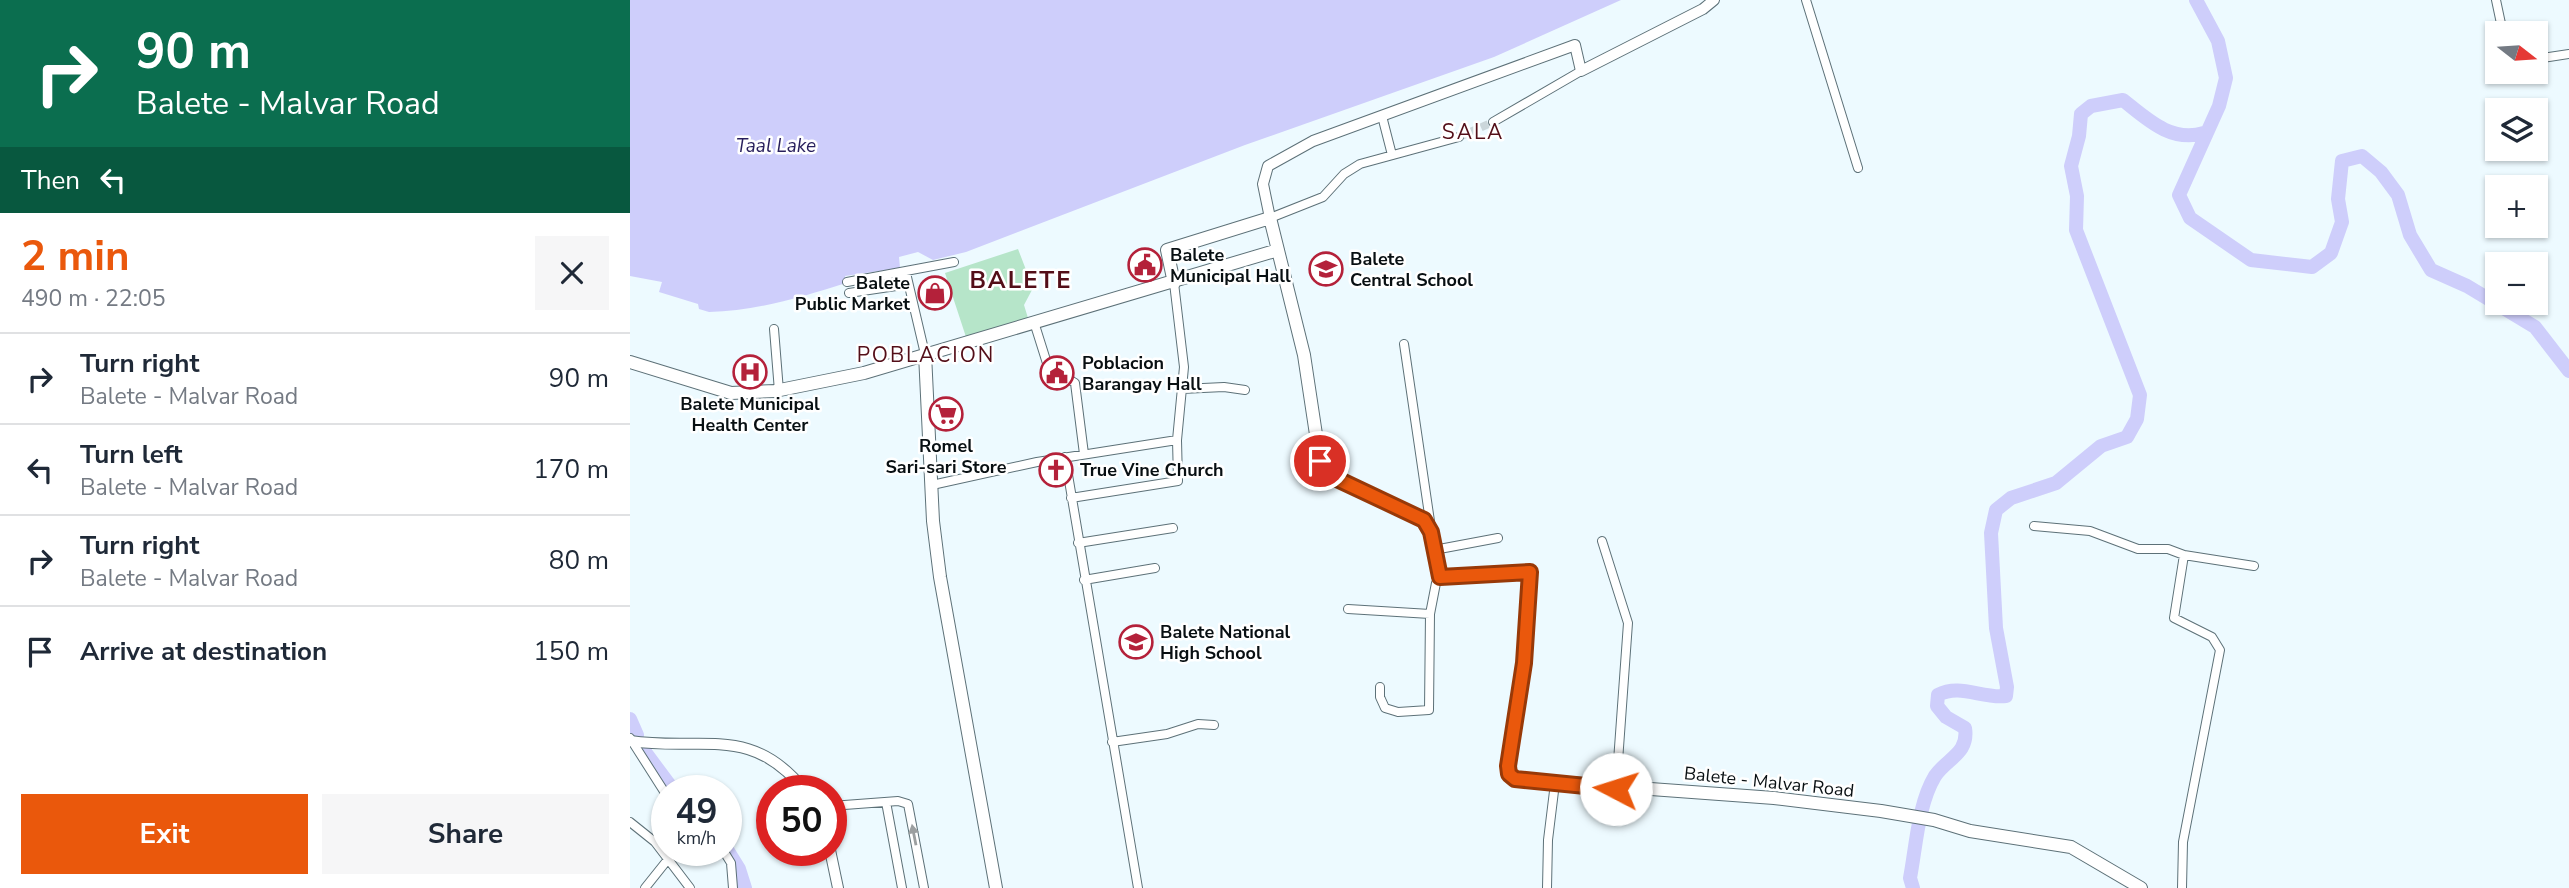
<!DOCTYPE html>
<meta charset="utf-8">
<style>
body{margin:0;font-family:"Nunito Sans",sans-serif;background:#f6f6f7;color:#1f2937;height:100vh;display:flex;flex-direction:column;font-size:26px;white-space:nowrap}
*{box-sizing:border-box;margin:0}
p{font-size:23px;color:#747a83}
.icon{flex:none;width:38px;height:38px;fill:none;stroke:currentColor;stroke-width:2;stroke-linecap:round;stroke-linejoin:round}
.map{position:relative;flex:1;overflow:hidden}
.side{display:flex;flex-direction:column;background:#fff;width:630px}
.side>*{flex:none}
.guide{background:#0b6e4f;color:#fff;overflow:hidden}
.needle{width:46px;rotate:107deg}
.fabs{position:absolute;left:1855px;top:21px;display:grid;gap:14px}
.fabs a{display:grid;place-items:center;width:63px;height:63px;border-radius:0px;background:#fff;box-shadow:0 2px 5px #0004;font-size:35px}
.speed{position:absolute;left:21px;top:775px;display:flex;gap:14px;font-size:35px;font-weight:700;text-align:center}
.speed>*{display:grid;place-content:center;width:91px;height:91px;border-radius:50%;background:#fff;box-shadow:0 2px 5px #0004;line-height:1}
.speed small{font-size:18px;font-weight:400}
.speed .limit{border:10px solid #d22;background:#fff;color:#111}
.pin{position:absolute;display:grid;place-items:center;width:60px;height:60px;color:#fff;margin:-30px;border:4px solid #fff;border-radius:50%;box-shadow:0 2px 7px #0007}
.me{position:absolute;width:77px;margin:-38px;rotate:275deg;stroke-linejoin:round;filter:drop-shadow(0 0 5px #0008)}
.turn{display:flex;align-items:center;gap:24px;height:147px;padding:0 21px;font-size:32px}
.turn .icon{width:91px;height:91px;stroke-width:2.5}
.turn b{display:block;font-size:49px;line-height:60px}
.then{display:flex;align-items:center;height:66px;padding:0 21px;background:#0003;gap:14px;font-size:26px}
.round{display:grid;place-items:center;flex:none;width:74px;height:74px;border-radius:0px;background:#f6f6f7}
.head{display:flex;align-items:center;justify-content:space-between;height:119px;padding:0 21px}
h1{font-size:42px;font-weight:700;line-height:52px;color:#ea580c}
.cta{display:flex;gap:14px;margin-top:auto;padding:14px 21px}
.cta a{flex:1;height:80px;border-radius:0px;background:#ea580c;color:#fff;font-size:28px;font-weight:700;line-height:80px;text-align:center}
.cta a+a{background:#f6f6f7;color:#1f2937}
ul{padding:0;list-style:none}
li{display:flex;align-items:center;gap:21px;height:91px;padding:0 21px;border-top:2px solid #e0e1e3}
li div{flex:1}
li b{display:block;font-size:26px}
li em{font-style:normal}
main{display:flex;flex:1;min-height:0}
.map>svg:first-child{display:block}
.green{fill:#b6e5c9}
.water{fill:#cecefb}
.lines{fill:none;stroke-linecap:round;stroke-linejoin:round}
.river{stroke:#cecefb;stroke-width:14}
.minor-tunnel{stroke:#cbd7db;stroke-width:8;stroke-dasharray:8 4;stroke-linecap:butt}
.minor-casing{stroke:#5d7178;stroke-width:10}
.tertiary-casing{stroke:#5d7178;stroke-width:12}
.secondary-casing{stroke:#5d7178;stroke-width:14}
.minor{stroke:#fff;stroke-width:8}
.tertiary{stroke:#fff;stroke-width:10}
.secondary{stroke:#fff;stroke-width:12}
.oneway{fill:#9c9fa0}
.route-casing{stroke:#983908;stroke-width:18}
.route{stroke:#ea580c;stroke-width:12}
.labels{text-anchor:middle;stroke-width:5;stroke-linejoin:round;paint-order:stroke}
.poi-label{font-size:18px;font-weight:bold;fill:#080f12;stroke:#fff;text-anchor:start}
.street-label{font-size:18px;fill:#080f12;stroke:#fff}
.water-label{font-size:19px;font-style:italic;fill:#271e5c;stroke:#fff}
.quarter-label{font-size:21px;letter-spacing:2px;fill:#530e18;stroke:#fff}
.district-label{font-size:24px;font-weight:bold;letter-spacing:2px;fill:#530e18;stroke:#fff}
</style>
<main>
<section class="side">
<div class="guide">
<div class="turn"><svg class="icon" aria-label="right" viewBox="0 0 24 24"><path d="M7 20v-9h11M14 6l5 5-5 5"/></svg><div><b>90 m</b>Balete - Malvar Road</div></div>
<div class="then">Then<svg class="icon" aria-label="left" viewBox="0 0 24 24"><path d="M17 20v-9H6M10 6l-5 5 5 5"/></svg></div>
</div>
<div class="head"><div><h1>2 min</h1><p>490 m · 22:05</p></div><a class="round"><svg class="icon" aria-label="close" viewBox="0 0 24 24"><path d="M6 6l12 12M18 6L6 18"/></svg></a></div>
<ul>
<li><svg class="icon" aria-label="right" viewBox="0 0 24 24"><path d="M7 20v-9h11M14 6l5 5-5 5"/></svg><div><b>Turn right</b><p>Balete - Malvar Road</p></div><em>90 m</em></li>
<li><svg class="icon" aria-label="left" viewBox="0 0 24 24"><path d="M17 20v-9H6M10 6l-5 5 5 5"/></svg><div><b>Turn left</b><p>Balete - Malvar Road</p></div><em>170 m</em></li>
<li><svg class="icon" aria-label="right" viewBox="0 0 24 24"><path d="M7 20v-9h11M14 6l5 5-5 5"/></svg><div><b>Turn right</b><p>Balete - Malvar Road</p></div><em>80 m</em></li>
<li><svg class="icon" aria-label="arrive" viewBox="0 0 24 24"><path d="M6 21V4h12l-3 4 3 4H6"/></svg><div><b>Arrive at destination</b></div><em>150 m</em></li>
</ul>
<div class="cta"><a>Exit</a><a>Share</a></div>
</section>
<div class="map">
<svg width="1939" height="888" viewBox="0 0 1939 888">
<rect width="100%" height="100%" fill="#edfaff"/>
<!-- green -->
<path class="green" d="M388,249L403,288L394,305L398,318L336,337L315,273Z"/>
<!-- water -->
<path class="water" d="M0,0H991L864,57L615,145L336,252L303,260L288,252L269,257L270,268L215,276L216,283C172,297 126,311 79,312L69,309L68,304L29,292L32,282L0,276Z"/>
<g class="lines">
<!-- river -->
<path class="river" d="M1566,0L1588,41L1596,78L1589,106L1549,195L1560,218L1621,260L1682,267L1701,253L1712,222L1708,199L1712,161L1732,156L1751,172L1768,195L1780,235L1801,270L1837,286L1905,327L1939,371
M0,719L7,735
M15,752L44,791
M96,848L109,869L115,888
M1283,888L1280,878C1286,847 1288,804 1305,776C1317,758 1339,754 1335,728L1316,717L1307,706L1308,695C1330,683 1352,699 1376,696L1377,687L1366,628L1361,533L1366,510L1381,498L1426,483L1471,446L1497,437L1507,419L1510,395L1446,230L1447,196L1441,166L1449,136L1451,114L1461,106L1493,100C1517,119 1541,143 1574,133"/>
<!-- minor-tunnel -->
<path class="minor-tunnel" d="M829,137L863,122"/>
<defs>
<path id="minor" d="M1176,0L1228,168
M1866,0L1873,33
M1906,59L1939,54
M752,116L762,155
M863,122L951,71
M640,218L693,197L714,174L730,164L829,137
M276,273L295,354
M217,282L324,262
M219,293L266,286L276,273
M404,322L421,376L426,382L440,380L445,383L454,454
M144,329L149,391
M774,344L801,528
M552,389L594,387L615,390
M435,457L508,888
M302,485L407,462L547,440
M441,498L548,481L547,440L554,367L544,283
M1404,526L1460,531L1508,549H1538L1554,555L1544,618L1582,637L1590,650L1553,842L1552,888
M972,541L998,623L986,789
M448,543L543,528
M804,550L868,538
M1554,555L1624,566
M454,580L525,568
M718,609L800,614L806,583L810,577
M750,687V697L755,708L768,712L799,710L800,614
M0,738L37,796
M482,742L537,734L568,724L584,725
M256,802L272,888
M201,806L268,801L278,804L294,888
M0,822L25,842L60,888
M93,850L101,863L103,888
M15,888L39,858
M917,888L918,840L925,783"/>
<path id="tertiary" d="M640,218L633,184L638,166L683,141L945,45L951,71L1073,9L1084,0
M0,741C72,752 121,723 175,791
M200,850L208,888"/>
<path id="secondary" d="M544,283L537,250L640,218L674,355L690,461L705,478L794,521L801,532L810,577L900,572L894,663L878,766L879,774L885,779L1144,798L1251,811L1304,820L1340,831L1441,847L1511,888
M295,354L303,521L310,577L366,888
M0,362L101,393L145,391L234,373L648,250"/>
</defs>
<!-- minor casing -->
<use href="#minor" class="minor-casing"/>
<!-- tertiary casing -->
<use href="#tertiary" class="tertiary-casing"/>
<!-- secondary casing -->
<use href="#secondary" class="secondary-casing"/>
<!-- minor -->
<use href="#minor" class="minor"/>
<!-- tertiary -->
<use href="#tertiary" class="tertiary"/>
<!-- secondary -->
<use href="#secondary" class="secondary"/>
</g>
<!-- one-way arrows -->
<defs><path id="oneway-solid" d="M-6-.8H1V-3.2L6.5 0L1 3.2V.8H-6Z" transform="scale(1.75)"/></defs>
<use class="oneway" href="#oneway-solid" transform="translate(284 835) rotate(-101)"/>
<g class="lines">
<defs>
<path id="route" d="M690,461L705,478L794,520L801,532L810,577L900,572L894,663L878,766L879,774L885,779L986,789"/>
</defs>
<!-- route casing -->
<use href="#route" class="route-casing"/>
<!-- route -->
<use href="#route" class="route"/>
</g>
<!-- icons -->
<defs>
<symbol id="civic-ring" viewBox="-11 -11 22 22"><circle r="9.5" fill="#fff" stroke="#b4213a" stroke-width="1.5"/><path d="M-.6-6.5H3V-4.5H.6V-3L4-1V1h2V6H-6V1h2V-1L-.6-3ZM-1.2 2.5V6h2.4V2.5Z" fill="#b4213a"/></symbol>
<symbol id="school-ring" viewBox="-11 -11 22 22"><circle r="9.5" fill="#fff" stroke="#b4213a" stroke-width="1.5"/><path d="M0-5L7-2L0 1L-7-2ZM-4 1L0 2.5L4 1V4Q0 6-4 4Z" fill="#b4213a"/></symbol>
<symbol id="shop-ring" viewBox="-11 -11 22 22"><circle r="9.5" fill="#fff" stroke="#b4213a" stroke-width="1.5"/><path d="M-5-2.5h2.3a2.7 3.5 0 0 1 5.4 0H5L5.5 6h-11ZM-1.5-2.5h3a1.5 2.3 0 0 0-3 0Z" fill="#b4213a"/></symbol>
<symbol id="hospital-ring" viewBox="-11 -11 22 22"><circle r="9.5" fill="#fff" stroke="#b4213a" stroke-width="1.5"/><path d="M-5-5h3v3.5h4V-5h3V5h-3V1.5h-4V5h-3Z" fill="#b4213a"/></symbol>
<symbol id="supermarket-ring" viewBox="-11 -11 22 22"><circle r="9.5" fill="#fff" stroke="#b4213a" stroke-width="1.5"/><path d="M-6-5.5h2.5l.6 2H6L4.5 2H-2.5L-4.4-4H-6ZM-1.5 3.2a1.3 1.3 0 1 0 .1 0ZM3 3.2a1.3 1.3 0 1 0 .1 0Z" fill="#b4213a"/></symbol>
<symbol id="church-ring" viewBox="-11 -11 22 22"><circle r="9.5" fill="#fff" stroke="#b4213a" stroke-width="1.5"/><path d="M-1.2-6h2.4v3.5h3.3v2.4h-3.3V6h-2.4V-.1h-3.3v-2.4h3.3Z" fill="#b4213a"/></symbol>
</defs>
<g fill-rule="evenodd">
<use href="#civic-ring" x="496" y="246" width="38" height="38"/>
<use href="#school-ring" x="677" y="250" width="38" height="38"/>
<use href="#shop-ring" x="286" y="274" width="38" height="38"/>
<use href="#hospital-ring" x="101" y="353" width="38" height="38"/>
<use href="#civic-ring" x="408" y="354" width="38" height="38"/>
<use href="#supermarket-ring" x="297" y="395" width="38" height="38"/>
<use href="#church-ring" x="407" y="451" width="38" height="38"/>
<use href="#school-ring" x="487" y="623" width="38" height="38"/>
</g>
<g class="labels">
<!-- poi labels -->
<g class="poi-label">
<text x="540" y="261">Balete<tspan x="540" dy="21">Municipal Hall</tspan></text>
<text x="720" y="265">Balete<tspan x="720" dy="21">Central School</tspan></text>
<text x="280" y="289" text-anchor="end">Balete<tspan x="280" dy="21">Public Market</tspan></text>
<text x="452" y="369">Poblacion<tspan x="452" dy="21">Barangay Hall</tspan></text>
<text x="120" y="410" text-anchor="middle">Balete Municipal<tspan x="120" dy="21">Health Center</tspan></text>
<text x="316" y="452" text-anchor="middle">Romel<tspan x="316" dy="21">Sari-sari Store</tspan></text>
<text x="450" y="476">True Vine Church</text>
<text x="530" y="638">Balete National<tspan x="530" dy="21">High School</tspan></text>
</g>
<!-- street labels -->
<g class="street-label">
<text transform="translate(1139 782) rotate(6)" y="6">Balete - Malvar Road</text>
</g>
<!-- water labels -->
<g class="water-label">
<text x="146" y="152">Taal Lake</text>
</g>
<!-- quarter labels -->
<g class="quarter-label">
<text x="843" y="139">SALA</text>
<text x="296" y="362">POBLACION</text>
</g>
<!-- district labels -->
<g class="district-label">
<text x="391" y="288">BALETE</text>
</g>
</g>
</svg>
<div class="fabs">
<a><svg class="needle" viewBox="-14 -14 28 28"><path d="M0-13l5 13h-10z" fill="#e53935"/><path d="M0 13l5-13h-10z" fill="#747a83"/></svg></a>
<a><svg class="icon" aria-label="layers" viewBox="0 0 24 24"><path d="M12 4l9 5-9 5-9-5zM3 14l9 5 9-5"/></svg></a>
<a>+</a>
<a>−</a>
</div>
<div class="speed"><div>49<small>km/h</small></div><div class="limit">50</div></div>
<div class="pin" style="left:690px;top:461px;background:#d93025"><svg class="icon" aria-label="arrive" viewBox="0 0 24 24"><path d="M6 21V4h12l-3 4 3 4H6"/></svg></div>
<svg class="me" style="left:986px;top:789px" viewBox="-20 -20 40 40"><circle r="19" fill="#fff"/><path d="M0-13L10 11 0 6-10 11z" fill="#ea580c"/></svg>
</div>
</main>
